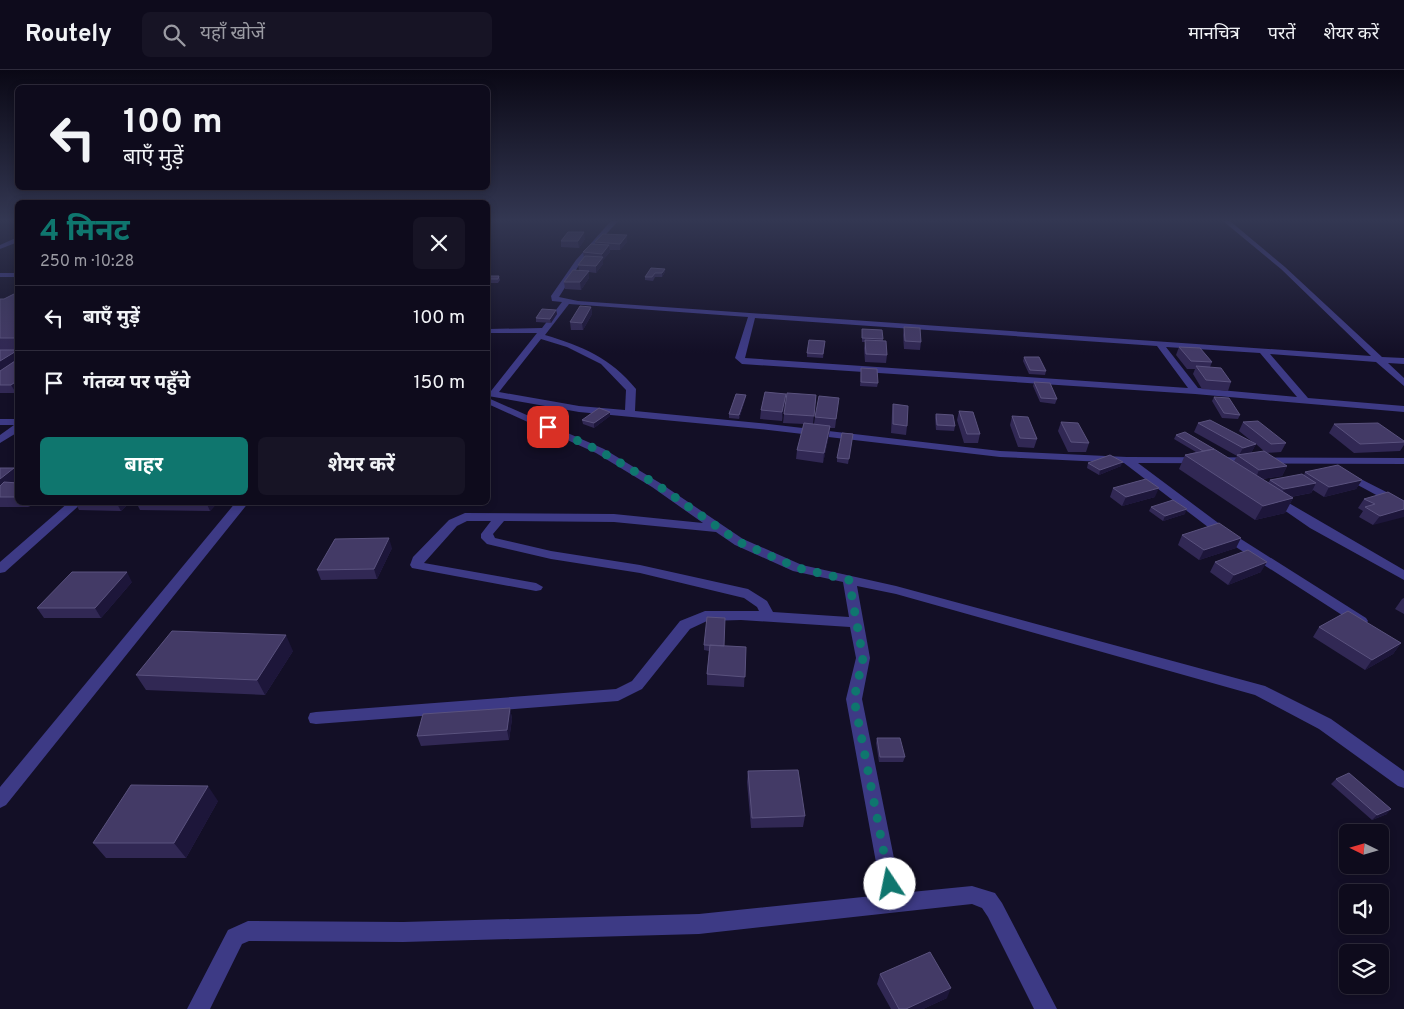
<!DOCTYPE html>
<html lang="hi">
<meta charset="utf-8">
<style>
body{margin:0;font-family:Overpass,"Noto Sans Devanagari",sans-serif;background:#171425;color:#f1f3f6;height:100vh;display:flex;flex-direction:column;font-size:19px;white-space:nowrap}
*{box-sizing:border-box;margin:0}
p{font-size:16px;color:#9b9ba3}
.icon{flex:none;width:28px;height:28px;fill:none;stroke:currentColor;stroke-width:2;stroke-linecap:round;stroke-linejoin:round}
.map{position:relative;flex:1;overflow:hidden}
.sheet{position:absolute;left:15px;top:130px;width:475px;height:305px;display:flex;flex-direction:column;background:#0e0b1c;border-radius:8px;box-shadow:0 2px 8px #0003,0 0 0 1px #2e2b3b}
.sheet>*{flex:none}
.top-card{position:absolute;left:15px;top:15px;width:475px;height:105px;border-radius:8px;box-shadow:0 2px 8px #0003,0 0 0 1px #2e2b3b;background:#0e0b1c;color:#f1f3f6;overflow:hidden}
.needle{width:32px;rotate:275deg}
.buttons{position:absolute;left:1339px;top:754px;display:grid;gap:10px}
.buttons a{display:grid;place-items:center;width:50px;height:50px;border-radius:8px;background:#0e0b1c;box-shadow:0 2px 8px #0003,0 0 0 1px #2e2b3b;font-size:25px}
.pin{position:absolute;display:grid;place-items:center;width:42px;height:42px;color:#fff;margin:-21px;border-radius:10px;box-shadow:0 2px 8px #0006}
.me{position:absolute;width:55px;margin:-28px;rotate:349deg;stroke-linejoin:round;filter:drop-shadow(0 0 4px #0008)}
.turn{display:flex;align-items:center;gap:18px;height:105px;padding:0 25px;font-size:22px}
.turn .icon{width:65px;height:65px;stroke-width:2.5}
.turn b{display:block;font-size:35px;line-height:42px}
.round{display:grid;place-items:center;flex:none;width:52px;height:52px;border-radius:8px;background:#171425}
.headline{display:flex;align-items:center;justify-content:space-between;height:85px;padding:0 25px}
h1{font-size:30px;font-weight:700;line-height:38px;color:#0f766e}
.primary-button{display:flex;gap:10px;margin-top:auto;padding:10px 25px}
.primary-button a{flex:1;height:58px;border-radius:8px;background:#0f766e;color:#fff;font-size:20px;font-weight:700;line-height:58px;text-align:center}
.primary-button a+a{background:#171425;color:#f1f3f6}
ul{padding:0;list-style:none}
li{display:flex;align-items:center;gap:15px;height:65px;padding:0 25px;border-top:1px solid #2e2b3b}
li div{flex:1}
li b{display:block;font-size:19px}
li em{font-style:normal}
header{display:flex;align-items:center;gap:30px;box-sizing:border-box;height:70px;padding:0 25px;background:#0e0b1c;border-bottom:1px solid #2e2b3b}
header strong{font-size:24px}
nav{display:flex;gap:28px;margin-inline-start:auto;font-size:18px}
.search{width:350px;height:45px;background:#171425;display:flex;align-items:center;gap:12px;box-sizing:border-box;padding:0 18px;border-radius:8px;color:#9b9ba3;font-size:19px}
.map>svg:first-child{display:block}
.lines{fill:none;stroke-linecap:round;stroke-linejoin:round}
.minor{fill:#3d3a85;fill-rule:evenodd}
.wall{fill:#312854}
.shaded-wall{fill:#1d163a}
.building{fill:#433a66;stroke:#5a527e}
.route{stroke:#0f766e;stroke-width:9;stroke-dasharray:0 16.2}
</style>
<header>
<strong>Routely</strong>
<div class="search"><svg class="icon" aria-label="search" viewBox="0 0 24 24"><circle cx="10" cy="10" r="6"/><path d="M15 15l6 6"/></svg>यहाँ खोजें</div>
<nav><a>मानचित्र</a><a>परतें</a><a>शेयर करें</a></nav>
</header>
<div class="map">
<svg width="1404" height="939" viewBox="0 0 1404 939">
<rect width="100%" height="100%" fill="#130f26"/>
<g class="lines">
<!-- minor -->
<path class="minor" d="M611,151H618L581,192L559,227L578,231L1371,286L1281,199L1223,151H1230L1285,197L1382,287L1404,288V294L1388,293L1404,308V316L1376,292L1270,284L1308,328L1404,336V342L1195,324L742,294L735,288L748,247L569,234L545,265C582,276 611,288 636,319L635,341L759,353L1000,381L1127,387L1404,388V394L1138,393L1233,464L1366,548L1368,551L1366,554H1356L1225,470L1124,393L1000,387L759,359L579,342L488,326V320L491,321L537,263H488V259L542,258L562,232L552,231L551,226L576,190ZM755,248L1157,276L1188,318L745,288ZM541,269L567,277L601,294L626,320L625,340L579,336L499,322ZM1166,277L1260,283L1297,327L1198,318Z
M18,167V172L0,179V175Z
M0,203H18V207H0Z
M488,328L604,379L660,413L743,469L802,495L896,516L1265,616L1331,649L1404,701V718L1398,716L1319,659L1255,625L896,524L857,516L870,588L862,629L901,823L972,816L995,823L1002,833L1057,939H1034L988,847L982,838L972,834L699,864L403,872L249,871L242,874L210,939H187L228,860L248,851L403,852L699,844L882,825L846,629L856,588L850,557L741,550L707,551L690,559L642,619L618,631L316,654L310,653L308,648L310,643L316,642L616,619L632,611L680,551L705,541H759L757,537L744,528L640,503L551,489L487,474L481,468V464L491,451H467L457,456L424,493L536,513L543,517L541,520L536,521L412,498L410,495L413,487L449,450L465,443L614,444L703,453L652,417L596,383L488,334ZM504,451L614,452L716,462L735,475L793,501L843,512L849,547L773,542L767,531L748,519L640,495L551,481L495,468L493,464Z
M0,349H18V362L0,373V365L14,355H0Z
M1347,402L1404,431V440L1343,407L1341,405L1343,403Z
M1275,425L1404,500V510L1310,458L1271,431L1269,429L1271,427Z
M69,432H83L5,502L0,503V492Z
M236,432H249L6,735L0,738V717Z"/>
</g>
<!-- wall -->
<path class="wall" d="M922,151H936L935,152Z
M627,165V172L620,180H610V182L603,190V194L596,203L589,202V208L581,220L565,219L564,212L579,201L578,195L584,188L583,182L595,175V172Z
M585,169L579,178L561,177V171Z
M665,199V202L662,207H655L653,211L645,210V207Z
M499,206L500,210L498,213H488V209Z
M18,222V322L16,323H0V229H4Z
M591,237L592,244L583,260H571L570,252Z
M556,240L557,244L551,253L536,252V248Z
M904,257L921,272L920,280L904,279L903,265Z
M862,259L883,269V271L887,285L886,293L865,292L864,278L865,272H862Z
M825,271L823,288L807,287V283Z
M1179,277L1212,292L1210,297L1231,312L1228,321L1202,319L1193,304L1195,299H1187L1176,285Z
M1024,287L1046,301L1045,305L1029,304L1023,291Z
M861,298L878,313L877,317L860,316Z
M1034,312L1057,329L1055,334L1040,332L1033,316Z
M786,324L785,332L782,351L760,349L761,340Z
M746,325L745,330L739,349L729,348V344Z
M816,325L813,354H814L815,347L839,328L835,358H830L829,365L823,393L796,389L797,380L804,354L783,353L784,344Z
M1214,327L1240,345L1238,349L1222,348L1212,331Z
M893,334L907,356L906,365L891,363L892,343Z
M959,341L980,364L978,373H964L957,350Z
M936,344L955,356L954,361L936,360L935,348Z
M610,346L594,358L583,354L582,350Z
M1012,346L1037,369L1034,378L1018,377L1010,355Z
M1061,352L1089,373L1086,382H1068L1058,361Z
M1243,352L1286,373L1281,382L1266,383L1256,374L1251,383L1287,396L1282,406L1262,409L1268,413L1270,410L1304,405L1305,402L1362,410L1356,419L1324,427L1313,420L1311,423L1291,427L1293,428L1285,443L1255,450L1179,399L1185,385L1196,382L1174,369L1176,365L1234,391L1237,386L1194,362L1198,353L1255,374L1239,361Z
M1334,354L1404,371V375L1400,381L1354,383L1329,363Z
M853,364L848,394L837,392V388Z
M1088,393L1121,396L1099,405L1087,398Z
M0,398L18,404V409L13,413H18V432H34L29,437H0Z
M1113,418L1155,427L1122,436L1110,427Z
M1364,429L1404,431L1373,455L1359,447L1363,441L1358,438Z
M75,432H130L121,441L79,440Z
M136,432H218L210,441L140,440Z
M1151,437L1185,444L1163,451L1149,441Z
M1182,465L1236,478L1199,490L1178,475Z
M392,478L377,509L321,510L317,500Z
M1215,492L1261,502L1228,515L1210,502Z
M132,512L101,548H44L37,538Z
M1404,528V544L1395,539L1402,529Z
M1319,557L1401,573L1393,584L1365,600L1313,567Z
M704,575L746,577L744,617L707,615V604L709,581L704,580Z
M293,581L265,625L146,620L136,605Z
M510,638L512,649L509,670L421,676L417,666Z
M877,668L905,687L903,692H879L876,673Z
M748,701L805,746L803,757L751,758L747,712Z
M1336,709L1387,744L1372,750L1331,714Z
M218,731L186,788H106L93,773Z
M880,904L947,928L923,939H891L877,914Z"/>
<!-- shaded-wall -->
<path class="shaded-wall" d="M584,162L585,169L579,178L578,171Z
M627,165V172L620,180V174Z
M609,175L610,182L603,190V194L596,203V196L602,187V184Z
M665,199V202L662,207V203Z
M589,201V208L581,220L580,212Z
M591,237L592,244L583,260L582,253Z
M556,240L557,244L551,253L550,249Z
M18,280V297L0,308V291Z
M18,310V322L16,323L11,315Z
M786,324L785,332L782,351V342Z
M746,325L745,330L739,349V345Z
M610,342V346L594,358V353Z
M830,356L829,365L823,393L824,383Z
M1256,374L1251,383L1238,387L1243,378Z
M1123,392L1121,396L1099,405L1100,400Z
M1287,396L1282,406L1255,410L1259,400Z
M14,398L18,404V409L0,424V409Z
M1362,410L1356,419L1324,427L1329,417Z
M1316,413L1311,423L1279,429L1284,419Z
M1159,418L1155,427L1122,436L1126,427Z
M1293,428L1285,443L1255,450L1263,436Z
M26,432H34L29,437Z
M116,432H130L121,441Z
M206,432H218L210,441Z
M1187,439L1185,444L1163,451L1165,446Z
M1404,439V447L1373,455L1380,446Z
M389,468L392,478L377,509L374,499Z
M1241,468L1236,478L1199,490L1204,480Z
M1267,492L1261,502L1228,515L1234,505Z
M127,502L132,512L101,548L95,538Z
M286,565L293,581L265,625L257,610Z
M1401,573L1393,584L1365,600L1372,590Z
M510,638L512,649L509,670L507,660Z
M208,716L218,731L186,788L174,773Z
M1391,739L1387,744L1372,750L1377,745Z
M951,918L947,928L923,939H906Z"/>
<!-- building -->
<path class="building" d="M568,162H584L578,171H561Z
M603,164L627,165L620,174L595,172Z
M591,174L609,175L602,184L583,182Z
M585,186L603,187L596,196L578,195Z
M651,198L665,199L662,203H655L652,207H645Z
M573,200L589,201L580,212H564Z
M490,206H499L498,209H488Z
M18,222V268H0V229H4Z
M580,236L591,237L582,253L570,252Z
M542,239L556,240L550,249L536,248Z
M904,257L920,258L921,272L905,271Z
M862,259L882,260L883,269L862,268Z
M809,270L825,271L823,284L807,283Z
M865,270L886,271L887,285L866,284Z
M1179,277L1200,278L1212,292L1191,291Z
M0,280H18L0,291Z
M1024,287H1039L1046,301L1030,300Z
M18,289V310L11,315H0V301Z
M1196,296L1221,298L1231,312L1206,310Z
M861,298L877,299L878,313L861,312Z
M1034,312L1050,313L1057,329L1041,328Z
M765,322L786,324L782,342L761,340Z
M787,323L816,325L814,346L784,344Z
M736,324L746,325L739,345L729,344Z
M819,326L839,328L836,349L815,347Z
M1214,327L1229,328L1240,345L1224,343Z
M893,334L908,336L907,356L893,354Z
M599,338L610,342L594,353L582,350Z
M959,341L973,342L980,364H967Z
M936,344L953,345L955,356L937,355Z
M1012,346L1028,347L1037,369L1020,368Z
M1210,350L1256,374L1243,378L1198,353Z
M1258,351L1286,373L1271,374L1243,352Z
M1061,352L1078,353L1089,373L1071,372Z
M804,353L830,356L824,383L797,380Z
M1378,353L1404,371V372L1360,374L1334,354Z
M1185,362L1214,379L1203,381L1176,365Z
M842,363L853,364L849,389L837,388Z
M1214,379L1293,428L1263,436L1185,385Z
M1264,381L1287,396L1259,400L1237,385Z
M1110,385L1123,392L1100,400L1088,393Z
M1338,395L1362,410L1329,417L1305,402Z
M0,398H14L0,409Z
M1302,404L1316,413L1284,419L1270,410Z
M1146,409L1159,418L1126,427L1113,418Z
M4,412L18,413V427H0V416Z
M1388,422L1404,431V439L1380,446L1365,437L1375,434L1364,429Z
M1173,430L1187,439L1165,446L1151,437Z
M1219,453L1241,468L1204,480L1182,465Z
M389,468L374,499L317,500L335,469Z
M1248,480L1267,492L1234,505L1215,492Z
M72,502H127L95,538H37Z
M1348,541L1401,573L1372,590L1319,557Z
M707,547L725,548L724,576L704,575Z
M172,561L286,565L257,610L136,605Z
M710,575L746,577L745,607L707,604Z
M510,638L507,660L417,666L423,644Z
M877,668H900L905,687H880Z
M798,700L805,746L752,748L748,701Z
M1349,703L1391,739L1377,745L1336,709Z
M131,715L208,716L174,773H93Z
M930,882L951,918L906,939H899L880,904Z"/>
<!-- sky -->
<linearGradient id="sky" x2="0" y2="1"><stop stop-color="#0a0815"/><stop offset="0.53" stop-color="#333752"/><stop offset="1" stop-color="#333752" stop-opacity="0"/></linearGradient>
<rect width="1404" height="283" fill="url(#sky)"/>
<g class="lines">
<!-- route -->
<path class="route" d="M548,357L600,381L656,414L739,472L798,498L849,510L863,588L854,629L890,814"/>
</g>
</svg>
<div class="buttons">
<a><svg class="needle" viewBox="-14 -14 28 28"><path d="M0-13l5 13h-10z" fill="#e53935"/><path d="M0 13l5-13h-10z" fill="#9b9ba3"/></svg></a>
<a><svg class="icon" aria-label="sound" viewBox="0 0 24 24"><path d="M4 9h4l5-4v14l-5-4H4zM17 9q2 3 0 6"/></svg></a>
<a><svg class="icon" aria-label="layers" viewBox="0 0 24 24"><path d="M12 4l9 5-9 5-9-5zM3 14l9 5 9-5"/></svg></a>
</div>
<div class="pin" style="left:548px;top:357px;background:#d93025"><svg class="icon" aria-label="arrive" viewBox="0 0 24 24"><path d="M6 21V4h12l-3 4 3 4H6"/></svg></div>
<svg class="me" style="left:890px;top:814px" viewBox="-20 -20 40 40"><circle r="19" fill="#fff"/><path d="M0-13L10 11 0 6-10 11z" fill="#0f766e"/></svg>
<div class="top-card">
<div class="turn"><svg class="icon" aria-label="left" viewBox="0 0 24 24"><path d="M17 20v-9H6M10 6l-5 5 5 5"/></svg><div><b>100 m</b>बाएँ मुड़ें</div></div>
</div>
<section class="sheet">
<div class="headline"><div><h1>4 मिनट</h1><p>250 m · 10:28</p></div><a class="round"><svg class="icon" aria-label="close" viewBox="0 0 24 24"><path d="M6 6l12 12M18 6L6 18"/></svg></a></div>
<ul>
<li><svg class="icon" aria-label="left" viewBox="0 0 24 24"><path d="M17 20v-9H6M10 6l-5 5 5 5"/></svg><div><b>बाएँ मुड़ें</b></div><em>100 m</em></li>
<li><svg class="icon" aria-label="arrive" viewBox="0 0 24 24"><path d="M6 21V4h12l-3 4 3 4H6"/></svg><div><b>गंतव्य पर पहुँचे</b></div><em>150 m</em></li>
</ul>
<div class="primary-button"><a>बाहर</a><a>शेयर करें</a></div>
</section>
</div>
